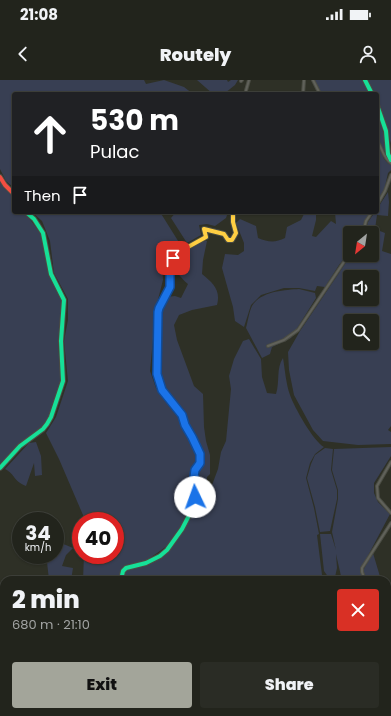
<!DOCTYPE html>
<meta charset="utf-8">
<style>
body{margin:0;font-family:Poppins,sans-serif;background:#2a2c25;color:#f1f3f6;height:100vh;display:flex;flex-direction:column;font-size:15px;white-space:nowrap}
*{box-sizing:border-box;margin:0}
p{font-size:13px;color:#a2a4a3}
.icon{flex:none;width:22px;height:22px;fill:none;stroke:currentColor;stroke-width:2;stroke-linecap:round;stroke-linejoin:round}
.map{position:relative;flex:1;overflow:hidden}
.panel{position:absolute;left:0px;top:496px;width:391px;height:140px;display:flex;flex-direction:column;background:#22241c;border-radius:12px 12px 0 0;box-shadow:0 1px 3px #0004,0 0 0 1px #3f413b}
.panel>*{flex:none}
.guide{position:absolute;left:12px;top:12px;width:367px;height:122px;border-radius:4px;box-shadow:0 1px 3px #0004,0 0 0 1px #3f413b;background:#202124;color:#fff;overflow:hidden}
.needle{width:26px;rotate:210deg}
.controls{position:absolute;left:343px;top:146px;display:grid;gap:8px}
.controls a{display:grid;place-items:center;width:36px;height:36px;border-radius:4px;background:#22241c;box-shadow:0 1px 3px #0004,0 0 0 1px #3f413b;font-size:20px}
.speed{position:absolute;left:12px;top:432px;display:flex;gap:8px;font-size:20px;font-weight:700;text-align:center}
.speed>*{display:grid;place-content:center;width:52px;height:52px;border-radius:50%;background:#22241c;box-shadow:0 1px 3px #0004,0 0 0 1px #3f413b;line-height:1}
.speed small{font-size:10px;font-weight:400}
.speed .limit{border:6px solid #d22;background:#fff;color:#111}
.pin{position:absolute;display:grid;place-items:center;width:34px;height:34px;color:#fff;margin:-17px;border-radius:8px;box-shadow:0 2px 6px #0006}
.me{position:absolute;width:44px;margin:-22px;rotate:357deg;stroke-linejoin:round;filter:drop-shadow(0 0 3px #0008)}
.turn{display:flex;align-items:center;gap:14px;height:84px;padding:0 12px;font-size:18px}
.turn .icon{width:52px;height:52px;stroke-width:2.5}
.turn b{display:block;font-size:28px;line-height:34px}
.then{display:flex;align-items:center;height:38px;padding:0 12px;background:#0003;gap:8px;font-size:15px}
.round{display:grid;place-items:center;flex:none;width:42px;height:42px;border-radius:4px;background:#2a2c25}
.summary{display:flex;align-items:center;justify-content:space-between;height:68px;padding:0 12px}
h1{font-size:24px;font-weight:800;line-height:30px}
.action{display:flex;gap:8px;margin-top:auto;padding:8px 12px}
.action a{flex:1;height:46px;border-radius:4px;background:#a3a59a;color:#111;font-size:16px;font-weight:800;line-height:46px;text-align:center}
.action a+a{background:#2a2c25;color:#f1f3f6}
.status{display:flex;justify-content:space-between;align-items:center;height:28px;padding:0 20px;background:#22241c;direction:ltr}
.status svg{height:11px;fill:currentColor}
header{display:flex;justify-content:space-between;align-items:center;height:52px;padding:0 12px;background:#22241c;font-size:18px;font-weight:800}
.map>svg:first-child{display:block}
.green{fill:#383f53;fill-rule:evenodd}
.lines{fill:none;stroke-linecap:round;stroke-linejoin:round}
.street-casing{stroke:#4b4d44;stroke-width:4}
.fast-casing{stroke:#4b4d44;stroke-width:6}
.slow-casing{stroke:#4b4d44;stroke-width:6}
.jam-casing{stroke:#4b4d44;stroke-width:6}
.street{stroke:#60615a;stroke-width:2}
.fast{stroke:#16e098;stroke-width:4}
.slow{stroke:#ffcf43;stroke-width:4}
.jam{stroke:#f24e42;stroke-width:4}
.route-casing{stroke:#114b97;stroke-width:10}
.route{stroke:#1a73e8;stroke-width:7}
</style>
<div class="status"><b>21:08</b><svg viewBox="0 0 49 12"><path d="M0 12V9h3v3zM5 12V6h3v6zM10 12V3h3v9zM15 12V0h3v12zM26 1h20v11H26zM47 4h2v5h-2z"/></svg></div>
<header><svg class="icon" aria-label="back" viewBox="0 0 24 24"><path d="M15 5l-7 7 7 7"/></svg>Routely<svg class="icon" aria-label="person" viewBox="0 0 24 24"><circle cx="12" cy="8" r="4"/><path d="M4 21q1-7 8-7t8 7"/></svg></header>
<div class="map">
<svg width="391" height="636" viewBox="0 0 391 636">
<rect width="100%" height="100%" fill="#2e3026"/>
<!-- green -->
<path class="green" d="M0,0H144L146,4L164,0L184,7L193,14H14V108L6,101L0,89Z
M197,0H227L228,2L231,0H238L235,5L225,13L228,14H213Z
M314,0H363L370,14H322L317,8Z
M367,0H391V64L383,35L377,22V14H374Z
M377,30L385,59L386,71H384L377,60Z
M377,63C382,71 382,81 391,85V90L388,93L384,111L377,123Z
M0,102L14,118V132H22L29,138L41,154L49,195L61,218L62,226L58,262L61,301L50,336L45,344L40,350L18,365L0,386Z
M388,112L389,122L388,136L377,135L375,149L385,153L382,171L391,174V346L388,350L391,352V364L358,365L323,361L313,350L294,315L289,290L288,272L300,251L351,175H372V153H365L368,142L375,132H377V129ZM350,197H372V219H350ZM350,241H372V263H350Z
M32,132H160L180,164L162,180L163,200L154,235L153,259L150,291L156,308L180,336L181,346L198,374V382L193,388L189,401L190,427L180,448L167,466L147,480L135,483L132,487L146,484L171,467L183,451L194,429V403L196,390L201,382L202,376L195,358L187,345L184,334L164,309L160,301L158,293L160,230L167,217L175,216L181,218L188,204C180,198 179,192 170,187C175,173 192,166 205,161H207L203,180L202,194C213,203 221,210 217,225L192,230L179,235L174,245L177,260L194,306L203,314L204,347L206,361L210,375V394L207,397V402L203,403L197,408V415L199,420L209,413L218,389L221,372L226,361L231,309L229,296L234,279L243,261L249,259L261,279L262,297L267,313L276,314C280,302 276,288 283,278C285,290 286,304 290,315C294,327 314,362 324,367L315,374L310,383L306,398L314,428L319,454L317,455L322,495L327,500H83L84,475H115V441H83V435L59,379L46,353L56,337L68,301L64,261L68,240V219L54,193L50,161L42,141Z
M176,132H228L226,138L215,146L207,144L199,145L201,155L187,163L171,138Z
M305,132H316V140L312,156L316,157L331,141L336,144L335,132H371L365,141L361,153H350V171L339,185L325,207L317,206L315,211L299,208H284L261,215L251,225L244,247L235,241L233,227L222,188L225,174L238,175L244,171V163L236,143L240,139L256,146L258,158C268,162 275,163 285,158L287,147L301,140Z
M299,209L315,213L316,218L291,258L272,267L270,274L262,278L246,248C248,241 249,232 252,226C261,211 285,210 299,209Z
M36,362L41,376L42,395L35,396L34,383L26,406C13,401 16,395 5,389L29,363Z
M391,367V376L374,403V413L378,422L390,434L362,487L361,492L364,499C356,501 349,496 341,496L336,474L337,488L335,497L329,498L324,491L320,454H331L336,470L332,452L338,419V410L332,390L334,369Z
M325,368L333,369L331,390L337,410V419L330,451L320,452L315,427L307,398L311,384L315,375Z
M61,463L73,468L66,475L62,486L73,488L71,500H49L47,482L50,475H55V464Z
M373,473L381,500H366L362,492Z
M387,524L391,526V636H186V632H387Z
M2,578L4,580V632H157L147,636H0V579Z"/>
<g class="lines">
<defs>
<path id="street" d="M313,0L320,14
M241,1L242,0
M245,14L249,0
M303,14L304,0
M377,61C383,69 383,78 391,83
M377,125L385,111L391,95
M363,153L366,141L372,132
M268,266L284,260L298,250L350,173
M391,382L377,406L378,418L391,433
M338,500L346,497L354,500
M365,500L362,492V488L391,443"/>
<path id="fast" d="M365,0L372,14
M377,25L386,51L388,74L391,80
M0,388L20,366L43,349L47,344L51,337L63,301L61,261L64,220L51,194L43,153L34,139L26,132
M121,500L123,491L126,488L146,483L160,476L167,470L182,449L194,426L195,421L193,404L195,390L201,379L200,374C196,365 190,356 186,346C184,343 184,338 182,335C171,315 155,308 156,283
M152,636L164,633L175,636"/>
<path id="slow" d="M156,283L158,232L170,207V201L168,187L170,180L179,172L206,157L204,149L224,154L228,160H232L236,153L233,142V132"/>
<path id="jam" d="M0,97L5,105L14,114"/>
</defs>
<!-- street casing -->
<use href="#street" class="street-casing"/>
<!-- fast casing -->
<use href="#fast" class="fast-casing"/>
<!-- slow casing -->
<use href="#slow" class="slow-casing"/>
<!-- jam casing -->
<use href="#jam" class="jam-casing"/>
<!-- street -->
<use href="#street" class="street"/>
<!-- fast -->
<use href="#fast" class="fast"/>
<!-- slow -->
<use href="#slow" class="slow"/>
<!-- jam -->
<use href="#jam" class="jam"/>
</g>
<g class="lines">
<defs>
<path id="route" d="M173,178L168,185L170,195V207L159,228L158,232L157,294L162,310L182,335L185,345L192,357L200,374V383L195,390L193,404L195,417"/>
</defs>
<!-- route casing -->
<use href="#route" class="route-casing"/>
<!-- route -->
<use href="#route" class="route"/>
</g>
</svg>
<div class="controls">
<a><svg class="needle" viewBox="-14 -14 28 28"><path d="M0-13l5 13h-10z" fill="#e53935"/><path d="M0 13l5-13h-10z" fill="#a2a4a3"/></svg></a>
<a><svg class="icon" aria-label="sound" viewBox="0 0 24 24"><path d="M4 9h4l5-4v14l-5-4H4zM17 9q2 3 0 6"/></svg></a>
<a><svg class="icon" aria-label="search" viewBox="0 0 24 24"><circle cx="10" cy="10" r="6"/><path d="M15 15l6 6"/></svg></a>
</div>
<div class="speed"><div>34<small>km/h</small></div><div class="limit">40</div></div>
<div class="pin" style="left:173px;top:178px;background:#d93025"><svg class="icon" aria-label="arrive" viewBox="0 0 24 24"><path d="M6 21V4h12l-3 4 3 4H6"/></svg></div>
<svg class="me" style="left:195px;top:417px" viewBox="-20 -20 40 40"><circle r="19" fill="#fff"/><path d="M0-13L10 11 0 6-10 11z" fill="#1a73e8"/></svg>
<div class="guide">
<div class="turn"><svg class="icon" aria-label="ahead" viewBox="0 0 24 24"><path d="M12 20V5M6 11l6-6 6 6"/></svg><div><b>530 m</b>Pulac</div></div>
<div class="then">Then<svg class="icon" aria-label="arrive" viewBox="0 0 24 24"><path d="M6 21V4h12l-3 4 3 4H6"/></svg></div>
</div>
<section class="panel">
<div class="summary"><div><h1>2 min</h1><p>680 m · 21:10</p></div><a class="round" style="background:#d93025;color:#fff"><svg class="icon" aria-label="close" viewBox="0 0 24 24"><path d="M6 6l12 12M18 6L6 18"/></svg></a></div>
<div class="action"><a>Exit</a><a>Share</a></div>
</section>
</div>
